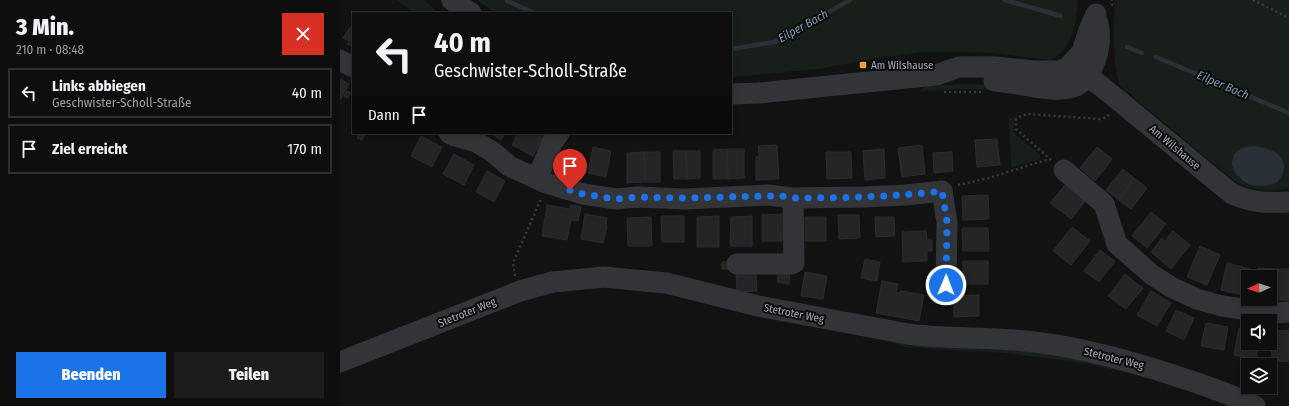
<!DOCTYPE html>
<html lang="de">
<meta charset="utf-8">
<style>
body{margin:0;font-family:"Fira Sans Condensed",sans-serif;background:#1c1c1c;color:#f1f3f6;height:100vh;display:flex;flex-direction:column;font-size:15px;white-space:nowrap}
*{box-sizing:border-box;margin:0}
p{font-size:13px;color:#9b9c9e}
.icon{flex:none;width:22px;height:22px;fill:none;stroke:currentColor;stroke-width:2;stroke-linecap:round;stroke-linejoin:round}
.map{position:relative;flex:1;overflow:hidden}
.panel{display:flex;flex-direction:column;background:#0e0e0e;width:340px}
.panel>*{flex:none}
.hud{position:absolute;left:12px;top:12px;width:380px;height:122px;border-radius:0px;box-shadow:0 2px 6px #0003,0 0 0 1px #2e2e2e;background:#0e0e0e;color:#f1f3f6;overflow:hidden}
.needle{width:26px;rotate:266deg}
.fabs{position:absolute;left:901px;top:270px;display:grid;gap:8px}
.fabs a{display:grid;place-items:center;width:36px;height:36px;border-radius:0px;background:#0e0e0e;box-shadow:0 2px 6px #0003,0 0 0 1px #2e2e2e;font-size:20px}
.pin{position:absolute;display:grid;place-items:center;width:34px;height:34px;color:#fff;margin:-41px -17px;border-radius:50% 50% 50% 0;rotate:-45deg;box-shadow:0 0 4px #0007}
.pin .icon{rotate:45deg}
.me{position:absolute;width:44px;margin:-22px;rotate:1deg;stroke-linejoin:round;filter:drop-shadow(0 0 3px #0008)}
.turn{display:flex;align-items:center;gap:14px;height:84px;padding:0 16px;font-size:18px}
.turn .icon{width:52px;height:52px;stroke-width:2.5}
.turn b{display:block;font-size:28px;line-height:34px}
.then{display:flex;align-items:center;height:38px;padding:0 16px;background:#0003;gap:8px;font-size:15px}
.round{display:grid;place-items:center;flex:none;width:42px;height:42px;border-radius:0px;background:#1c1c1c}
.headline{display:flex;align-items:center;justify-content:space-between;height:68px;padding:0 16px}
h1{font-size:24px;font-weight:800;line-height:30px}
.cta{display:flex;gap:8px;margin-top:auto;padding:8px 16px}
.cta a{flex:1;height:46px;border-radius:0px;background:#1a73e8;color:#fff;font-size:16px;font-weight:800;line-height:46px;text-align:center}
.cta a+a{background:#1c1c1c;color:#f1f3f6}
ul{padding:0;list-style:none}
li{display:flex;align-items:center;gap:12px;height:50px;margin:0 8px 6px;padding:0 8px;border:2px solid #2e2e2e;border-radius:0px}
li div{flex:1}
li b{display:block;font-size:15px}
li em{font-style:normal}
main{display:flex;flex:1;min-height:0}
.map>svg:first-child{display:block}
.green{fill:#181e19}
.water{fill:#293137}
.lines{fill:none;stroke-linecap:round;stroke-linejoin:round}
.stream{stroke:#293137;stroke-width:4.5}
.building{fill:#252527;stroke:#2c2c2f}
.path{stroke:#393b3f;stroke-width:2.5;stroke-dasharray:2 3;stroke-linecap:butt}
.minor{stroke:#333438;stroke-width:21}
.route{stroke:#1a73e8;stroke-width:7;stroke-dasharray:0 12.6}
.poi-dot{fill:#eba333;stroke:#0d0d0e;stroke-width:1.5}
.labels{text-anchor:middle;stroke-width:4;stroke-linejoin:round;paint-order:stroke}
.poi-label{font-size:11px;fill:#a4a9b4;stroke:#0d0d0e;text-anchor:start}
.street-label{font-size:11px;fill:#a4a9b4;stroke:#0d0d0e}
.water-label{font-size:12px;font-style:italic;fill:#7b99ae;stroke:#0d0d0e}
</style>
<main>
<section class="panel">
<div class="headline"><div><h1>3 Min.</h1><p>210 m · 08:48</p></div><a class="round" style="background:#d93025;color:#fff"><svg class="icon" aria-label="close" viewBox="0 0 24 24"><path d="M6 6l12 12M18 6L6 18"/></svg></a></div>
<ul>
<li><svg class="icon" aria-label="left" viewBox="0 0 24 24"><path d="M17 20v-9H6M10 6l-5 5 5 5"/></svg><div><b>Links abbiegen</b><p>Geschwister-Scholl-Straße</p></div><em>40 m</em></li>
<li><svg class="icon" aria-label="arrive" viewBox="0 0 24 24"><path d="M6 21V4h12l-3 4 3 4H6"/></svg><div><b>Ziel erreicht</b></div><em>170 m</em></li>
</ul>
<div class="cta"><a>Beenden</a><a>Teilen</a></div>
</section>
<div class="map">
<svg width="949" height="406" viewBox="0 0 949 406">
<rect width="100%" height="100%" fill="#121213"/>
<!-- green -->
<path class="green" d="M57,0H84L99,13H73Z
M137,0H738C737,20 732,53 710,60L652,53L620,52H582L538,58L478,69L391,77V13H156Z
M774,0H949V188C929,193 912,191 894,181L780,86C771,59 775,28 774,0Z
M618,84L653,85L651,90L627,89L579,91L587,86Z
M678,115C674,122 673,127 675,134L700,155V158L696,160L671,168L669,119Z
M501,326L674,342L837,384L749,364L666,353L565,347Z"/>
<!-- water -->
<path class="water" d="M915,146C928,148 945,153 944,168C943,173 941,179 937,182C928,188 910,187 902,180C899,177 896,173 894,170C889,162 894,150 903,148C907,146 912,147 915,146Z"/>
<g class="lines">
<!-- stream -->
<path class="stream" d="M665,0L721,16
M167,1L195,13
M787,47L802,53
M391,49L435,42L510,0
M816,57L949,113"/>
</g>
<!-- building -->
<path class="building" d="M10,27L13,29V47L7,44L9,41L3,38Z
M0,79L9,84L0,100Z
M7,91L11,93L8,98L4,96Z
M16,133H26L22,140L17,138L18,136L16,134Z
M150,133H165L161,140Z
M178,133H202L205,134L193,156L172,145Z
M81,136L102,147L92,167L71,156Z
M657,139L660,165L637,167L635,140Z
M437,145L439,179L416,180V157L419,156L418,146Z
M582,145L585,174L562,177L558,148Z
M253,147L271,151L266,177L248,173Z
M757,147L772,159L755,181L740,168Z
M387,149H404V178L388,179Z
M387,149L388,179H373V150Z
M544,149L545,178L525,180L523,151Z
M333,151H346L347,179H334Z
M346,151H360V178L347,179Z
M304,152L305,182L287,183V153Z
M304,152H320V182H305Z
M486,152H511L512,178L487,179Z
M612,152L613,171L594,173L593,153Z
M114,154L134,165L124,185L103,174Z
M783,169L794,178L779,200L766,190Z
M147,171L165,181L154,202L136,192Z
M794,178L807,188L791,209L779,200Z
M726,184L746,200L731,219L710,203Z
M648,195L649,219L623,220L622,196Z
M207,205L230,209L231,205L241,207L238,221L231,220L227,240L202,236Z
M811,212L826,224L807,248L792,236Z
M245,214L267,218L266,226H267L263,243L241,239Z
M444,214V241H422V215Z
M498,215H519L520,238L499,239Z
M321,216H344V242H322Z
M379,216V247H357V217Z
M412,216V246H390L391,217Z
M311,217L312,246H288L287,218Z
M465,217H486V241H465Z
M535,217H554L555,236L536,237Z
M732,227L750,241L731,265L713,251Z
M622,228H648L649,251H623Z
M586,231L587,240H592V251H587V261L563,262L562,232Z
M833,231L850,245L831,269L811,252L822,238L825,241Z
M860,246L880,255L867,285L847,277Z
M760,250L775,261L759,282L744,271Z
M525,259L540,262L537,281L521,278Z
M623,261H648V284H623Z
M382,262H394V269H382Z
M887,263L910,269L904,295L881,290Z
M918,268L935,269L934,300L917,299H930V277H918Z
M416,269L417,291L397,292L396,270Z
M935,269H949V300H934Z
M439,270L450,271L449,284L437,282Z
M465,272L487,276L483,299L461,296Z
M785,274L803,288L786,309L768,296Z
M542,281L558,284L556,293H560L561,291L584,295L579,321L536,313Z
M811,291L831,303L817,326L797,315Z
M639,295V316L614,317V296Z
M836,310L854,318L844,340L826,331Z
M866,323L888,327L884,350L861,346Z
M899,328L908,330V343H918L916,359L894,355Z
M949,330V361L932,362L931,331Z"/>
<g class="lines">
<!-- path -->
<path class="path" d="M913,0L949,18
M772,6V0
M604,92H641
M711,160L676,129V120L681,116L687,114L760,119L767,117L769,114
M618,185L649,178L709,159
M175,276L173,263L201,199"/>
<!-- minor -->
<path class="minor" d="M112,0L131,13
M0,60L13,67
M733,62L748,76L772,95L892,194C914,203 926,203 949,202
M654,81C677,82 716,95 736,86C744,82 749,75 752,68C759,54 761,38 758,23
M391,94L419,93L596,75L619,67H655L694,71H716L726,69L742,52L749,30L756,14
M109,133L115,136L136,142L153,152L169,166L206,183L243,194L276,199L297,197L345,199L428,195L453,198L523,197L566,195L602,191L607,222L606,285
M724,170L764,204L777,244L811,274L831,287L857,299L882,306L929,313L949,312
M197,179L212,143L219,133
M397,264H451L454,263L453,198
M0,362L180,291L213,282L264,277L326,283L418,306L568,334C603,339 639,337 674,340C730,344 785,359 839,377C864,385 890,394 915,406"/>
</g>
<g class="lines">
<!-- route -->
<path class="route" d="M230,190L243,194L276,199L297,197L345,198L428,196H442L453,198C503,198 552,197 602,191L607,222L606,285"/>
</g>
<!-- markers -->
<rect class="poi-dot" x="519" y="61" width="8" height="8" rx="2"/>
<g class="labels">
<!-- poi labels -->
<g class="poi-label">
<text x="531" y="69">Am Wilshause</text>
</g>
<!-- street labels -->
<g class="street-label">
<text transform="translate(835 147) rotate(40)" y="4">Am Wilshause</text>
<text transform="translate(127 312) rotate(-22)" y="4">Stetroter Weg</text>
<text transform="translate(454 313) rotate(11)" y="4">Stetroter Weg</text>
<text transform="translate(774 358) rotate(14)" y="4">Stetroter Weg</text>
</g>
<!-- water labels -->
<g class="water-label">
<text transform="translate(463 26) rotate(-29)" y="4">Eilper Bach</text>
<text transform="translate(883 85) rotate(23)" y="4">Eilper Bach</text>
</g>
</g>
</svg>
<div class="fabs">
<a><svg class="needle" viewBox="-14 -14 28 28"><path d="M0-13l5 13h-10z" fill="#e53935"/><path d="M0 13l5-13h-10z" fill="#9b9c9e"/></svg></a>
<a><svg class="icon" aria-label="sound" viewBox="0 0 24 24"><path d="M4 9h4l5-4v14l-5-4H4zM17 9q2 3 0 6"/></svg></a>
<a><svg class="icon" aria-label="layers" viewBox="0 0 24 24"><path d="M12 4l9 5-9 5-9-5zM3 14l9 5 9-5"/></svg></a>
</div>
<div class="pin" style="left:230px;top:190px;background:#d93025"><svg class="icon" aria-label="arrive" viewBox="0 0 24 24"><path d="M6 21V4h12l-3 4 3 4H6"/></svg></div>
<svg class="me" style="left:606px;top:285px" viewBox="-20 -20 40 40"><circle r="17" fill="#1a73e8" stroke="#fff" stroke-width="3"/><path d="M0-11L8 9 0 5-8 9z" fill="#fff"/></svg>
<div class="hud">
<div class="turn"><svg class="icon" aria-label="left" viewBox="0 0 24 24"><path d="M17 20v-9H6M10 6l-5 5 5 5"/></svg><div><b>40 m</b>Geschwister-Scholl-Straße</div></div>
<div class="then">Dann<svg class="icon" aria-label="arrive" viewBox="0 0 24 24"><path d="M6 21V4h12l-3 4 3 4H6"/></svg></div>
</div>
</div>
</main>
